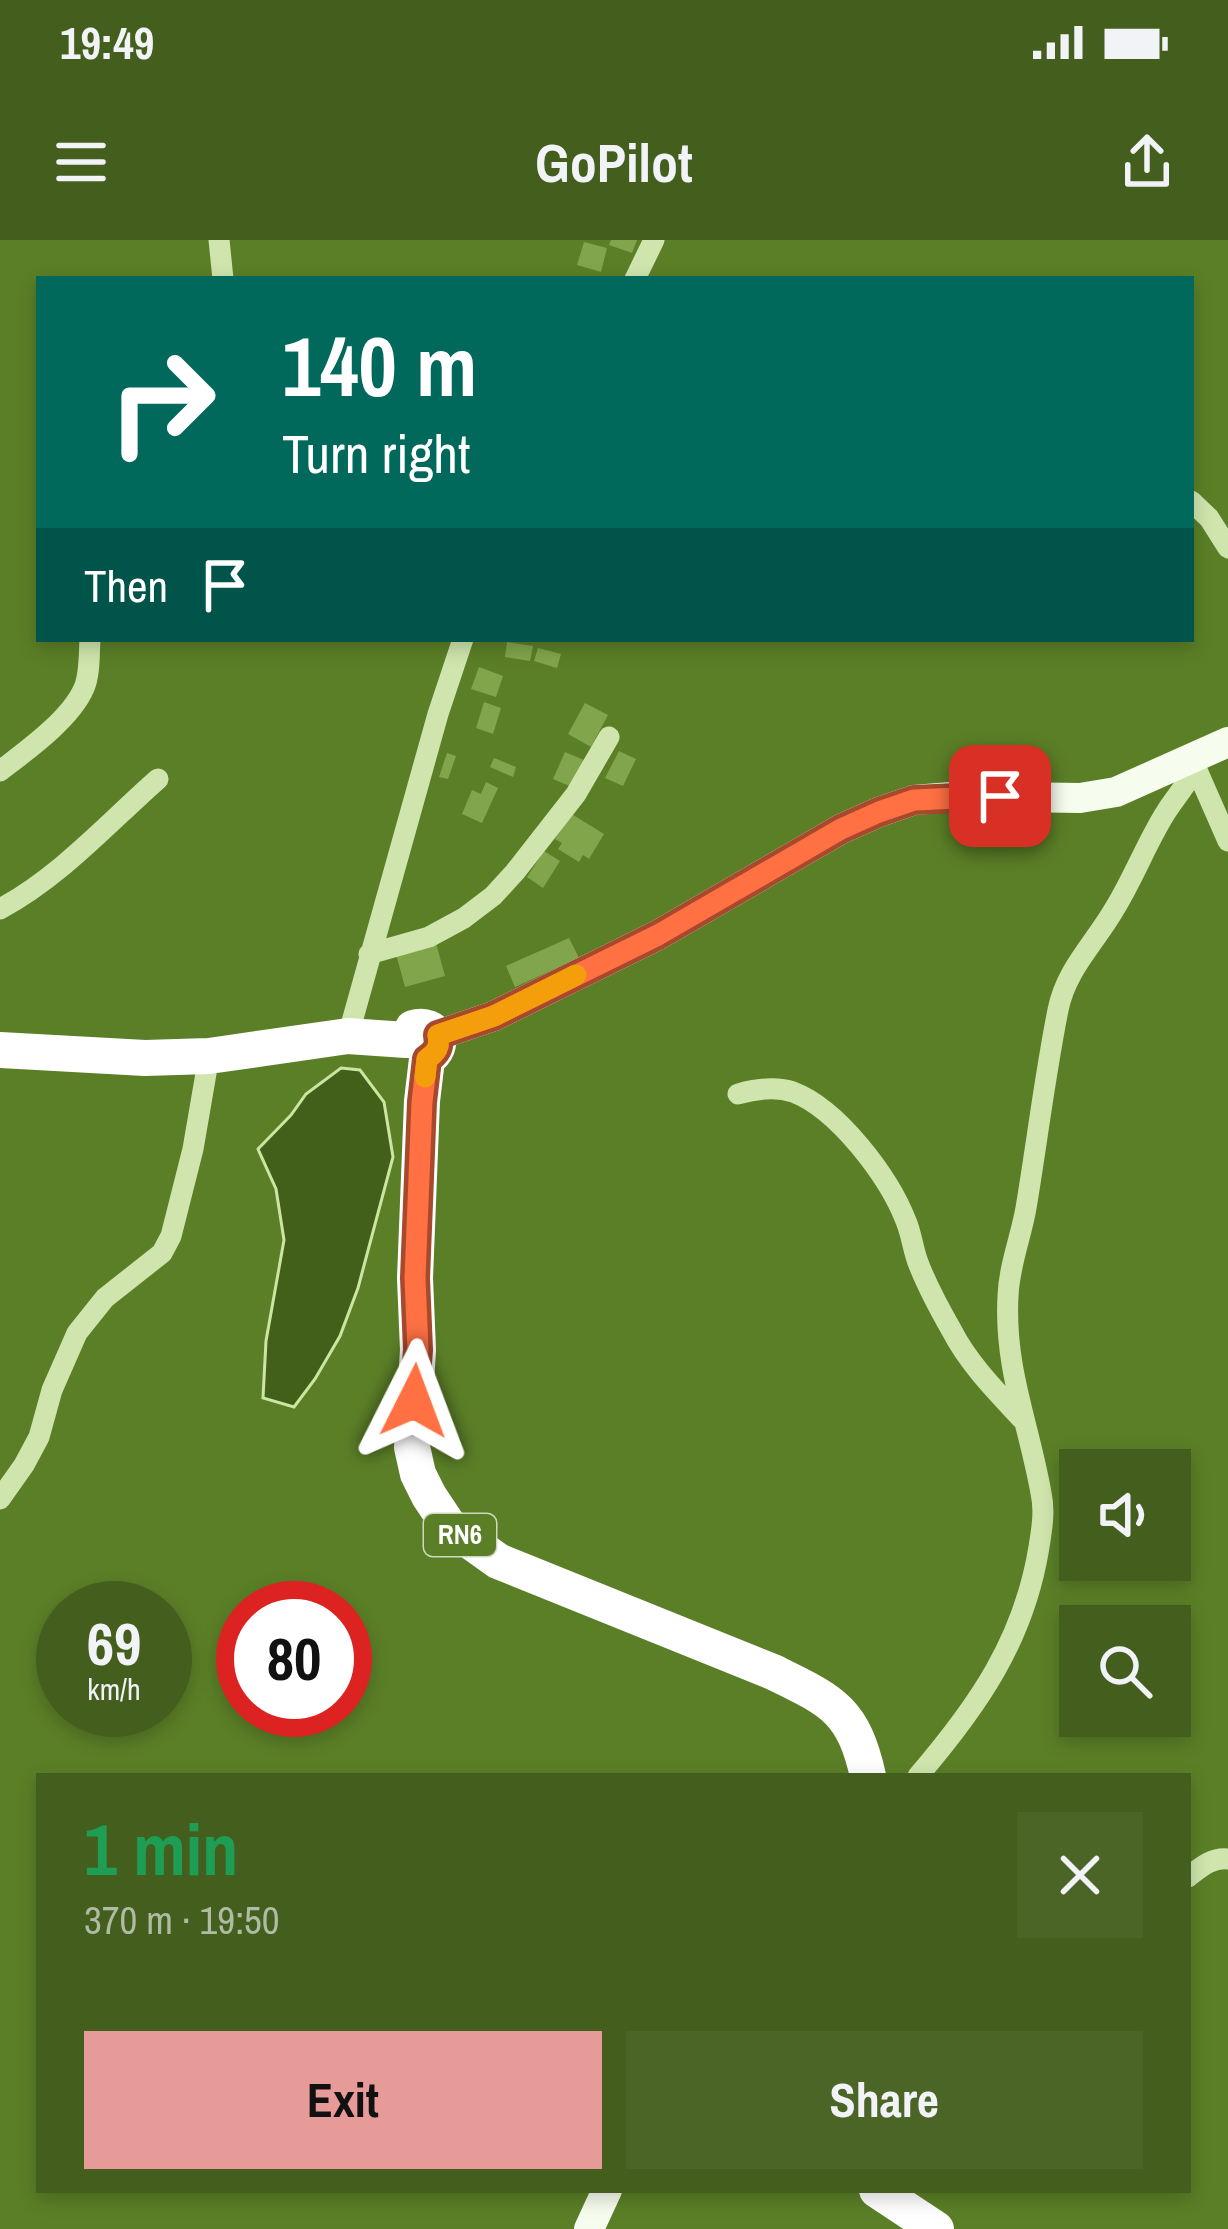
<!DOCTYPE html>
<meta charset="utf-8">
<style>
body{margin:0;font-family:"Archivo Narrow",sans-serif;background:#4b6526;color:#f1f3f6;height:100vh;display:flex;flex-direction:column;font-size:45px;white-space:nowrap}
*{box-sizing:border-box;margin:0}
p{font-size:39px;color:#afbba4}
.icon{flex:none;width:66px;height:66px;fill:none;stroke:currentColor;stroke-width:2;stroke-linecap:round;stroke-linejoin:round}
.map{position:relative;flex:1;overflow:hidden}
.panel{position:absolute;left:36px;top:1533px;width:1155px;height:420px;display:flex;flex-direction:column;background:#445f1d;border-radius:0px;box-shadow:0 6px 18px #0003}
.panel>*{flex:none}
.guide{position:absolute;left:36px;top:36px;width:1158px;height:366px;border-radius:0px;box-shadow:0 6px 18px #0003;background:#00695c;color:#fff;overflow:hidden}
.tools{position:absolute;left:1059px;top:1209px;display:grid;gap:24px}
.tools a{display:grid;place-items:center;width:132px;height:132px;border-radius:0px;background:#445f1d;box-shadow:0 6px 18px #0003;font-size:60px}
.speed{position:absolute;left:36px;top:1341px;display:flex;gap:24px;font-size:60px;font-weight:700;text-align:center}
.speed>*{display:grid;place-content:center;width:156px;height:156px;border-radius:50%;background:#445f1d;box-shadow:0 6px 18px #0003;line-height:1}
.speed small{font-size:30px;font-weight:400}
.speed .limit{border:18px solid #d22;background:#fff;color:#111}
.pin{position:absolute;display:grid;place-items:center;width:102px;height:102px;color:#fff;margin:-51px;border-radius:24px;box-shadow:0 6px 18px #0006}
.me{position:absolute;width:132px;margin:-66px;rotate:3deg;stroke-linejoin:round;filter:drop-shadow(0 0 9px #0008)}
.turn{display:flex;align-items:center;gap:42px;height:252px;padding:0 48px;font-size:54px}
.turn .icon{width:156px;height:156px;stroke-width:2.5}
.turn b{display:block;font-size:84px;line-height:102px}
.then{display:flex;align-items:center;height:114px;padding:0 48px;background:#0003;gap:24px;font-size:45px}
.round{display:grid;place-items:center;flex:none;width:126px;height:126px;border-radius:0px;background:#4b6526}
.headline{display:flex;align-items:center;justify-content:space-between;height:204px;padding:0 48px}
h1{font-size:72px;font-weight:800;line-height:90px;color:#1e9e55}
.cta{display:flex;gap:24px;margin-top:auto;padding:24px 48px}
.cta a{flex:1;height:138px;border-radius:0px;background:#e69b98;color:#111;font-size:48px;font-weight:800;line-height:138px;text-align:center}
.cta a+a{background:#4b6526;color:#f1f3f6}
.status{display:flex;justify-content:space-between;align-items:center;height:84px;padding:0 60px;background:#445f1d;direction:ltr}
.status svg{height:33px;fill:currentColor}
header{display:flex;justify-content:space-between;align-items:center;height:156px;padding:0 48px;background:#445f1d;font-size:54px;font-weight:800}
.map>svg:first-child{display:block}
.water{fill:#43601b;stroke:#cce6a2;stroke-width:3}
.building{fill:#81a54b}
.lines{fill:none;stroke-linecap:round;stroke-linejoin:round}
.minor{stroke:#cfe5ad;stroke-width:21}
.major{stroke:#f6fdee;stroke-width:30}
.highway{stroke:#fff;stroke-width:36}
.route-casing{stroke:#a6492c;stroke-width:30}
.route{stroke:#ff7043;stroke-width:21}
.slow{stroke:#f59e0b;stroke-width:21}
.labels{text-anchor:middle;stroke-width:12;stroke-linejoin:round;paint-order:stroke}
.shield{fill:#5b7f27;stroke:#ced9be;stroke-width:3}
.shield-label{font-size:27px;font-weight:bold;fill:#fff}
</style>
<div class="status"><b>19:49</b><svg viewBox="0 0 49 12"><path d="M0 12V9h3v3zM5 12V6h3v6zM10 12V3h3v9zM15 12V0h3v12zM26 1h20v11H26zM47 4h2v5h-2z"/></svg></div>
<header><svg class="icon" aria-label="menu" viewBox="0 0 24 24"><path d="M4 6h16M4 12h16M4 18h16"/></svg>GoPilot<svg class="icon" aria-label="share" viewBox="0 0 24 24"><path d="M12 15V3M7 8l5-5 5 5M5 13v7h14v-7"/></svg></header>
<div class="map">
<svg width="1228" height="1989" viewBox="0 0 1228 1989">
<rect width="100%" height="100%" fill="#5b7f27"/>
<!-- water -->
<path class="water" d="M341,828L360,830L384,862L393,917L358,1048L340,1096L315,1139L294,1167L263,1158L266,1101L284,1000L276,949L258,909L291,875L306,854Z"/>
<!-- building -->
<path class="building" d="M611,0H637L632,13L609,5Z
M584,2L607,8L601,32L577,25Z
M507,402L533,406L530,421L505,417Z
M538,408L561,414L557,428L534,421Z
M479,427L503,436L496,457L471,449Z
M484,462L501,468L493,494L476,488Z
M585,463L608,475L591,507L568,494Z
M619,511L636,519L623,546L605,538Z
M565,512L584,520L572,547L553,539Z
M447,513L456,516L448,539L439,537Z
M494,518L516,527L513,537L490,527Z
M486,542L498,548L482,583L462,574L472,550L481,554Z
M570,573L604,594L589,619L583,615L579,622L558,609L562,603L555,599Z
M544,611L560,621L543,648L527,637Z
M569,698L579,718L515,747L506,726Z
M436,703L445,736L405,747L396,714Z"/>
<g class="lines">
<!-- minor -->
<path class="minor" d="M219,0L223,39
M635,39L654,0
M1191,261L1209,278L1228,308
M1196,528L1228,601
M0,531C26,511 71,479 84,448C90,434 89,415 90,399
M0,669C60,637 108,583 158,539
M369,714L429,697L464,678L493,656L515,632L576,554L609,497
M348,796L438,474L463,399
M738,854C756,849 775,846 793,852C838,869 889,937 906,981C912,995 913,1011 919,1025C928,1048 940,1070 952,1091C969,1124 996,1151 1021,1178
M0,1259L24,1225L39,1197L52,1150L77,1093L105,1058L162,1013L171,996L193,909L209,816
M918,1536C978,1466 1024,1400 1039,1307C1042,1288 1045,1271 1041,1253C1029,1184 1004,1129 1008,1056C1009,1026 1021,997 1026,968C1037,902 1045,835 1058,770C1066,729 1095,703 1115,668C1134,637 1147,602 1166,572C1177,554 1194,538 1198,517
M1188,1637C1200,1628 1212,1617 1228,1619"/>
<!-- major -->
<path class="major" d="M438,795L494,776L658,695L841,589L879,572L914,560L964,556L1080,558L1116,552L1228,502
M589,1989L607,1950"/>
<!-- highway -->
<path class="highway" d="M406,800L413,788C437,781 448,806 427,819L422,861L415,1038L418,1110L412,1207L418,1234L429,1256L449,1286L498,1321L773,1432C832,1461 853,1469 868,1536
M0,810L145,818L209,816L348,796L406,800
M877,1950L936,1989"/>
</g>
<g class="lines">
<defs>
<path id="route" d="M414,1161L418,1110L415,1038L422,862L427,819C437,812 440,807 438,795L494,776L658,695L841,589L879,572L914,560L1000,556"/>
</defs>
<!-- route casing -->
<use href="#route" class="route-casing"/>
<!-- route -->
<use href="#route" class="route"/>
<!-- slow -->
<path class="slow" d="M425,837L427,819C437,812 440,807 438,795L494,776L576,735"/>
</g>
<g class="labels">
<!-- shield labels -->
<rect class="shield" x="424" y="1274" width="72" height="42" rx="9"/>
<g class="shield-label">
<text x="460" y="1304">RN6</text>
</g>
</g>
</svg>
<div class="tools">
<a><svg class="icon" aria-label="sound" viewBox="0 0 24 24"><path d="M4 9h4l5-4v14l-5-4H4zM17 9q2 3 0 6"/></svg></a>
<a><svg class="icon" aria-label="search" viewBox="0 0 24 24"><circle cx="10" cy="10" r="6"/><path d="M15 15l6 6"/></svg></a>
</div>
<div class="speed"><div>69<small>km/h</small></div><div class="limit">80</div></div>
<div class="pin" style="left:1000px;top:556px;background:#d93025"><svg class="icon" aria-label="arrive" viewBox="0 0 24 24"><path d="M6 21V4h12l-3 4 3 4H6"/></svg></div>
<svg class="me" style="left:414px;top:1161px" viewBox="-20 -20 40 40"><path d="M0-17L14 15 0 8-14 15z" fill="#ff7043" stroke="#fff" stroke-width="4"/></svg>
<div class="guide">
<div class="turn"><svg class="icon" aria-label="right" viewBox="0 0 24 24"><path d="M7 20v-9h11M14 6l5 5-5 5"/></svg><div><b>140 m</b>Turn right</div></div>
<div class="then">Then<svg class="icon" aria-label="arrive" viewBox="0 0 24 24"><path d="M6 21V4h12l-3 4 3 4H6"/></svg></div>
</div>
<section class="panel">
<div class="headline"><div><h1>1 min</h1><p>370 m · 19:50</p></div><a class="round"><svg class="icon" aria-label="close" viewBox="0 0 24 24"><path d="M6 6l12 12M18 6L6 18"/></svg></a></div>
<div class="cta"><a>Exit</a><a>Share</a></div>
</section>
</div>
